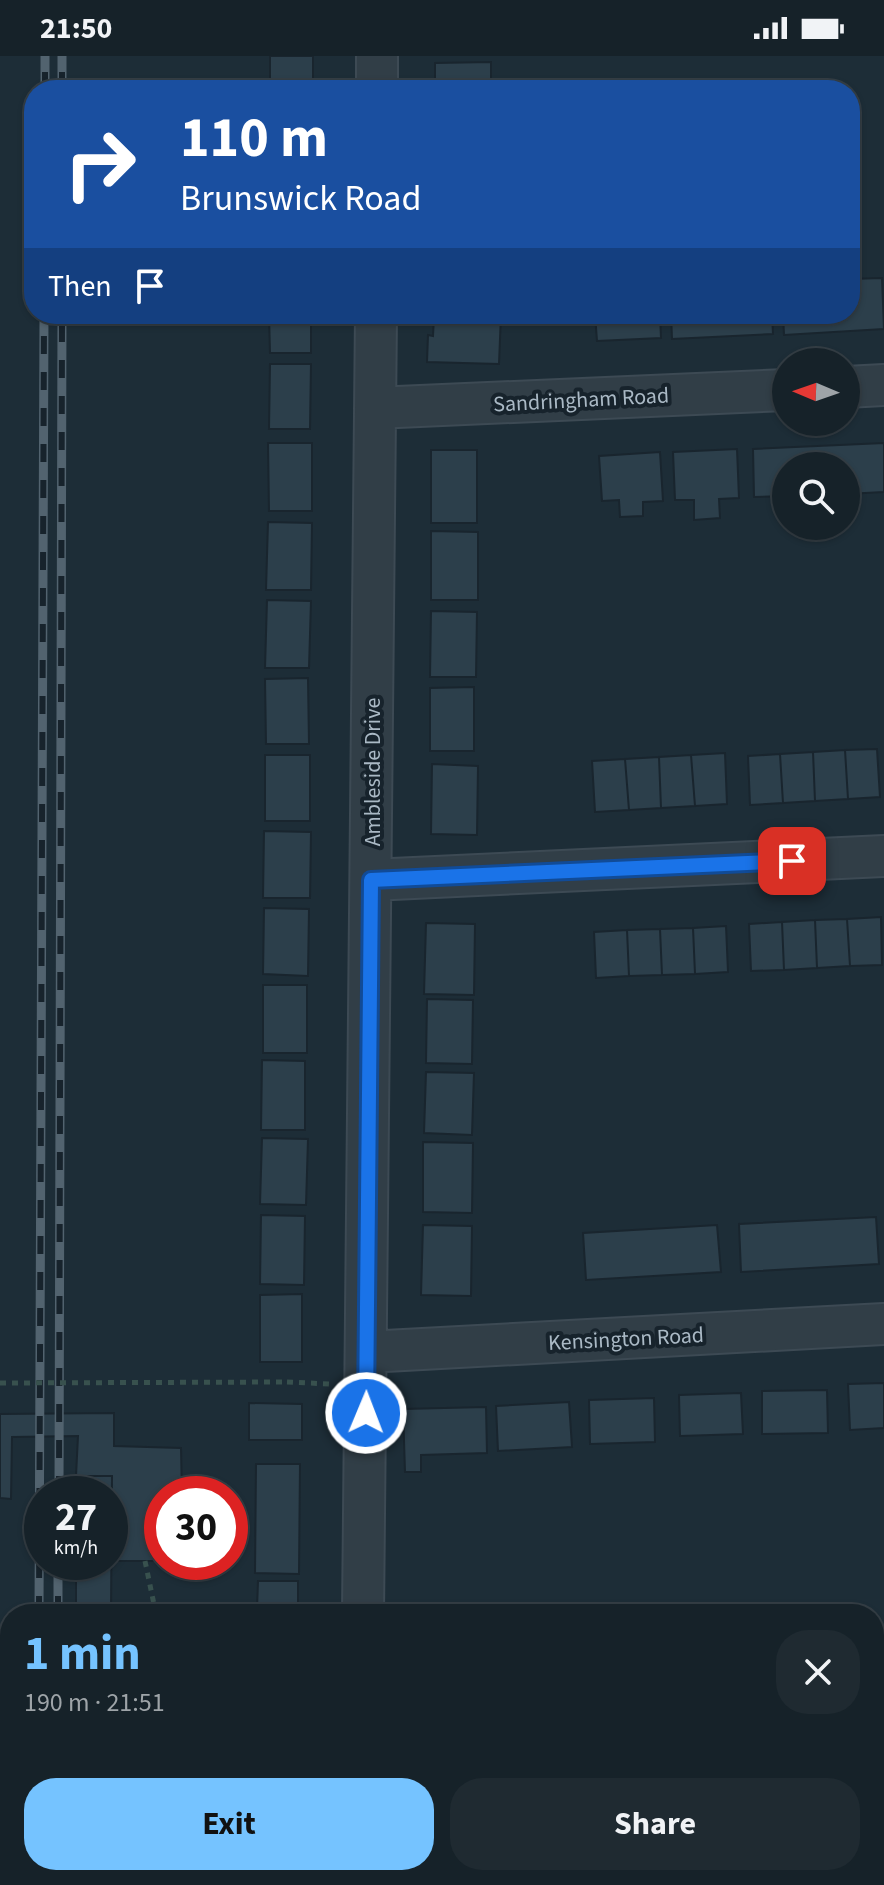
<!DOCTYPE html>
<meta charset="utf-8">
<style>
body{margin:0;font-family:"Source Sans 3",sans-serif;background:#1f2a31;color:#f1f3f6;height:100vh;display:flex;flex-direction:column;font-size:30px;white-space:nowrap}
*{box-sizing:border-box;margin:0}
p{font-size:26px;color:#9ea4a8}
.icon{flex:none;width:44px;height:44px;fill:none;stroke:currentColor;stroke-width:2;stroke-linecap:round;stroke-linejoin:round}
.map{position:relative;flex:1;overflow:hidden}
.panel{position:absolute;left:0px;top:1548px;width:884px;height:282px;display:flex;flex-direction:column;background:#162229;border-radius:32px 32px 0 0;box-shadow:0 2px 6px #0004,0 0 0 2px #353f46}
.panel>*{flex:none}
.hud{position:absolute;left:24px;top:24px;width:836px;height:244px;border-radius:32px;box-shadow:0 2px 6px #0004,0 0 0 2px #353f46;background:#1a4fa0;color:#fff;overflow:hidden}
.needle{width:52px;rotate:272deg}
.fabs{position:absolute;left:772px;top:292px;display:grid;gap:16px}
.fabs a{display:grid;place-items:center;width:88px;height:88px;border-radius:50%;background:#162229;box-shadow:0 2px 6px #0004,0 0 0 2px #353f46;font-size:40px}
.speed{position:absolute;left:24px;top:1420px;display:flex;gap:16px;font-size:40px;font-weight:700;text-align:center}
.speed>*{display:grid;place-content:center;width:104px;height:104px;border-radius:50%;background:#162229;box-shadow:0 2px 6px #0004,0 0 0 2px #353f46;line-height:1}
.speed small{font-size:20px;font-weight:400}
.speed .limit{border:12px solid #d22;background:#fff;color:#111}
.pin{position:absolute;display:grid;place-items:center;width:68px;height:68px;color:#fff;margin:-34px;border-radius:16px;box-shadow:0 4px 12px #0006}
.me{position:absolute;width:88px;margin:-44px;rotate:1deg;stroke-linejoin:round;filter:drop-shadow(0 0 6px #0008)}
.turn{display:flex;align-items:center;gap:28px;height:168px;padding:0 24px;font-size:36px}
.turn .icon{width:104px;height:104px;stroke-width:2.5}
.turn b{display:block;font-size:56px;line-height:68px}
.then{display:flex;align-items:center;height:76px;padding:0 24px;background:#0003;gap:16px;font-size:30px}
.round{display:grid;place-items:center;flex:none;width:84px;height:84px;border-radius:32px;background:#1f2a31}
.overview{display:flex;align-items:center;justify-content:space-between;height:136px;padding:0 24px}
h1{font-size:48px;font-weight:700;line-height:60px;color:#75c3ff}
.action{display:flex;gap:16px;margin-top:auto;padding:16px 24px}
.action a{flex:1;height:92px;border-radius:32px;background:#75c3ff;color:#111;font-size:32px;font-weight:700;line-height:92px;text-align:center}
.action a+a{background:#1f2a31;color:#f1f3f6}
.status{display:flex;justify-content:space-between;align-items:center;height:56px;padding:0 40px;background:#162229;direction:ltr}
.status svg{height:22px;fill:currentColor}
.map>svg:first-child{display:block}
.building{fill:#2c3f4b;stroke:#19252e;stroke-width:2}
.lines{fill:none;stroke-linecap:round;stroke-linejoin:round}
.minor-casing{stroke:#3d4a54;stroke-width:44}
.path{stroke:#38514e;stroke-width:5;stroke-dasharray:6 6;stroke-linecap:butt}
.minor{stroke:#313e47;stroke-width:40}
.rail-casing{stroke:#52636f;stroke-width:9}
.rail{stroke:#17232c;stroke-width:6;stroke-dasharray:18;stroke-linecap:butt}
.path-bridge{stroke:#38514e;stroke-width:5;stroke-dasharray:6 6;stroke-linecap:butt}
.route-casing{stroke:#114b97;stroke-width:20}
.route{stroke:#1a73e8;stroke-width:14}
.labels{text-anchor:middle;stroke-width:8;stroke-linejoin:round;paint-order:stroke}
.street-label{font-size:22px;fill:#aab9c5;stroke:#17232c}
</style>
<div class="status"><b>21:50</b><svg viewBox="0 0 49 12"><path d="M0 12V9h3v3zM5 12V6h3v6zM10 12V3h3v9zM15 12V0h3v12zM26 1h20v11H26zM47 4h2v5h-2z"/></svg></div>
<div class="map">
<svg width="884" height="1829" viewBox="0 0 884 1829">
<rect width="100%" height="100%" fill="#1d2d37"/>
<!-- building -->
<path class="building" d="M270,0H313V34H270Z
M491,6V25H480V34H435V7Z
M882,222L884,273L784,279L783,258H850V223Z
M269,258H311V297H270Z
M501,258L499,308L427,306L428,279L433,280L434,260L427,258Z
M595,258H660L661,282L597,285Z
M671,258H772L773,278L672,283Z
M270,308H311L310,373H269Z
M268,387H312V455H269Z
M884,387V436L846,438V410H786V440L754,441L753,393Z
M737,393L739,442L719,443L720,462L694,464V444H675L673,396Z
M431,394H477V467H431Z
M660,396L663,445L643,446V460L620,461L619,444L602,445L599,400Z
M268,466L312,467L311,534H266Z
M431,475L478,476V544H431Z
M267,544L311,545L309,612H265Z
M431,555L477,556L476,621H430Z
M308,622L309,688H266L265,623Z
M474,631V695H430V632Z
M877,693L880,741L848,743L845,694Z
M845,694L848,743L815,745L813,696Z
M813,696L815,745L783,747L780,698Z
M725,697L727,748L695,750L691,699Z
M780,698L783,747L750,749L748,700Z
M265,699H310V765H265Z
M691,699L695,750L661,752L659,701Z
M659,701L661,752L629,754L625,703Z
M625,703L629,754L595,756L592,705Z
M432,708L478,710L477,779L431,778Z
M264,775L311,776L310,842H263Z
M264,852L309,853L308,920L263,918Z
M881,861L882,909L850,910L847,863Z
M847,863L850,910L817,912L815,864Z
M815,864L817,912L784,914L782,866Z
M782,866L784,914L751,915L749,868Z
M426,867L475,868L474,939L424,938Z
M726,870L728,916L695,918L693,872Z
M693,872L695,918L662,919L660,873Z
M660,873L662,919L629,920L627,874Z
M627,874L629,920L596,922L594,876Z
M263,929H307V997H263Z
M427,943L473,944L472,1008L426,1007Z
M262,1004L305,1005V1074H261Z
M426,1016L474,1017L472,1079L424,1077Z
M262,1082L308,1083L306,1149L260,1148Z
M423,1086L473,1087L472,1157L423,1156Z
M261,1159L305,1160L304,1229L260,1228Z
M876,1161L879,1208L741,1216L739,1168Z
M423,1169L472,1170L471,1240L421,1239Z
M717,1169L721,1216L586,1224L583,1177Z
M302,1238V1306H260V1239Z
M884,1327V1372L850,1374L848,1328Z
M827,1334L828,1377L762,1378V1335Z
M741,1337L743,1378L680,1380L679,1339Z
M654,1342L655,1386L590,1388L589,1344Z
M569,1346L572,1391L498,1395L496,1350Z
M249,1347L302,1348V1384H249Z
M486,1351L487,1397L421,1399V1416H405L403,1353Z
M114,1357V1390L181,1392L182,1438H162V1505H111L112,1420H76L78,1380L12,1381L11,1443L0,1442V1358Z
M256,1408H300L299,1518L255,1517Z
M76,1420H112L111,1558H76V1506H110V1438H76Z
M258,1525H298V1558H249V1552L257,1553Z
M884,1605V1652H874V1606Z
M874,1741H884V1829H856V1820H874Z
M239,1820H316L315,1829H239Z
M409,1820H474V1826L410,1829Z
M494,1820H558L559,1825L494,1829Z
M579,1820H643V1829H579Z"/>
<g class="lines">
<defs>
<path id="minor" d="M377,34V0
M846,331L884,329
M375,352L786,334
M371,824L884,800
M367,1296L884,1268
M363,1558L376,258
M874,1705L884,1704
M361,1829V1820"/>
</defs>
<!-- minor casing -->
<use href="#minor" class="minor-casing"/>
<!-- path -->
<path class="path" d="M287,1326L330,1328
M145,1505L156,1558"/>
<!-- minor -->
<use href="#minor" class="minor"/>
<defs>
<path id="rail" d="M45,34V0
M62,34V0
M59,1438L62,258
M39,1558L44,258
M58,1558V1506
M39,1829V1820
M57,1829V1820"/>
</defs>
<!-- rail casing -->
<use href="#rail" class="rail-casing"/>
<!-- rail -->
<use href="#rail" class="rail"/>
<!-- path-bridge -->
<path class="path-bridge" d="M0,1327L287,1326"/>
</g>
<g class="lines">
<defs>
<path id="route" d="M366,1357L371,824L792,805"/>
</defs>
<!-- route casing -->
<use href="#route" class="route-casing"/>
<!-- route -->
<use href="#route" class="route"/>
</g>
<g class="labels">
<!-- street labels -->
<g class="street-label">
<text transform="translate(581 343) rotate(-3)" y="8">Sandringham Road</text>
<text transform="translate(372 716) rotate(-90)" y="8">Ambleside Drive</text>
<text transform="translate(626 1282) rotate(-3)" y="8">Kensington Road</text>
</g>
</g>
</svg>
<div class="fabs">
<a><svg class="needle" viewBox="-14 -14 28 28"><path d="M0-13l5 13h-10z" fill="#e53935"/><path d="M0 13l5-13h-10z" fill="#9ea4a8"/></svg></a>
<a><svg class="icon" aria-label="search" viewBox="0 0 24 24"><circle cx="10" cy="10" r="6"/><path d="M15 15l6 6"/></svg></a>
</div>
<div class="speed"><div>27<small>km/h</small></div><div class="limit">30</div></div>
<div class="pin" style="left:792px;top:805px;background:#d93025"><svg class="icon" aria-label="arrive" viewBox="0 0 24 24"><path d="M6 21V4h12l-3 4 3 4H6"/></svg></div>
<svg class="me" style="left:366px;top:1357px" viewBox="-20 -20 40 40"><circle r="17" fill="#1a73e8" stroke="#fff" stroke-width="3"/><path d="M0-11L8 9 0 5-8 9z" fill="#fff"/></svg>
<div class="hud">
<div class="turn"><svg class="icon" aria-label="right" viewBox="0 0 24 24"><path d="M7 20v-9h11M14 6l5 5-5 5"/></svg><div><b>110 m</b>Brunswick Road</div></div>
<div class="then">Then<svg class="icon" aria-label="arrive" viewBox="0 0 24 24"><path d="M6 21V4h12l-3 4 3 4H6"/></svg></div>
</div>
<section class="panel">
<div class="overview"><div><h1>1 min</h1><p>190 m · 21:51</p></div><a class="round"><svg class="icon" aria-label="close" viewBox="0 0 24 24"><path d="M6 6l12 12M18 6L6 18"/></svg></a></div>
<div class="action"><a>Exit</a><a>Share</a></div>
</section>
</div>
